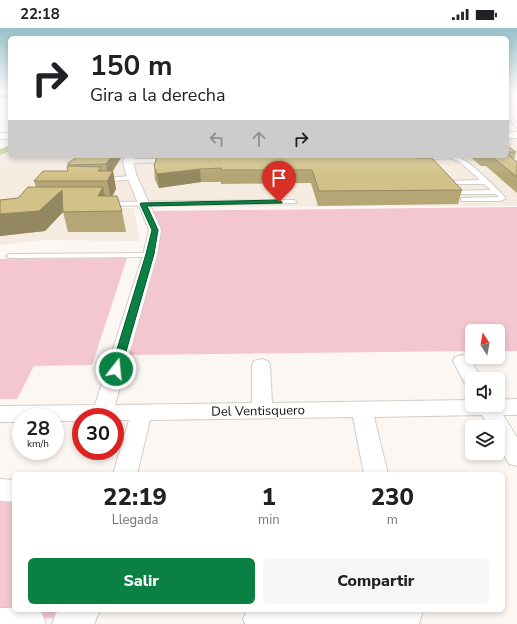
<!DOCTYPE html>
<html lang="es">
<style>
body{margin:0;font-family:"Nunito Sans",sans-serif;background:#f6f6f6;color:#202124;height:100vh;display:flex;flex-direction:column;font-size:15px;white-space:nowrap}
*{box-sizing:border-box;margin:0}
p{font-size:13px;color:#757577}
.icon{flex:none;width:22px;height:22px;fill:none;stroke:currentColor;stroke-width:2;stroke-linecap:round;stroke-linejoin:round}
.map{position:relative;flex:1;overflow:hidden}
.panel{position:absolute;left:12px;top:444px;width:493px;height:140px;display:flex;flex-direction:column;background:#fff;border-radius:6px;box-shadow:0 2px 6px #0003}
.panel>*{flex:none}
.guide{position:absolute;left:8px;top:8px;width:501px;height:122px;border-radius:6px;box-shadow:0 2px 6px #0003;background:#fff;color:#202124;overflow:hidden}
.needle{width:26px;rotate:349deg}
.fabs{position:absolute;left:465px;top:296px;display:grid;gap:8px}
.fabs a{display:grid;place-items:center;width:40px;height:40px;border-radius:6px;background:#fff;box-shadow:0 2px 6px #0003;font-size:20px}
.speed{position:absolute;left:12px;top:380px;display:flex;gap:8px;font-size:20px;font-weight:700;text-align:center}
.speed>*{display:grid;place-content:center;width:52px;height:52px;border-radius:50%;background:#fff;box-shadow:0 2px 6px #0003;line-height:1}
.speed small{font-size:10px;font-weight:400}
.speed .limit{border:6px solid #d22;background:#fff;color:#111}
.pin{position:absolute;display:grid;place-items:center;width:34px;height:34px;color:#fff;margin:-41px -17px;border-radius:50% 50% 50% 0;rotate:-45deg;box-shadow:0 0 4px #0007}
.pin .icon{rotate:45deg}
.me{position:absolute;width:44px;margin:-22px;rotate:16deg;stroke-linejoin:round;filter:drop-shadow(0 0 3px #0008)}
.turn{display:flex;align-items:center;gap:14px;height:84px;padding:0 16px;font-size:18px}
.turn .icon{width:52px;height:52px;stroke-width:2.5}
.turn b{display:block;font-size:28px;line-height:34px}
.lanes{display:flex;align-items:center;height:38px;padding:0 16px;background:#0003;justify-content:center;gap:20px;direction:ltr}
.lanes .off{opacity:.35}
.eta{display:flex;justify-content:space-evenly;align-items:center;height:68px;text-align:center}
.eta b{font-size:24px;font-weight:800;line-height:28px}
.primary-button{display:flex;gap:8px;margin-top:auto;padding:8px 16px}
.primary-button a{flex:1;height:46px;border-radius:6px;background:#0b8043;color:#fff;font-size:16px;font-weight:800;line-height:46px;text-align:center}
.primary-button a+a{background:#f6f6f6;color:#202124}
.status{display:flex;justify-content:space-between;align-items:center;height:28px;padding:0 20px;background:#fff;direction:ltr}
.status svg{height:11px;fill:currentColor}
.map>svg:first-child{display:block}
.built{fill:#f5ebe1}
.green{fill:#f4c6cf}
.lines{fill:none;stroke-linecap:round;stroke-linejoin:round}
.canal{fill:#bdd199;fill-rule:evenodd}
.service-casing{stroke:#d1cdc9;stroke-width:2}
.minor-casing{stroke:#d1cdc9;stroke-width:2}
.primary-casing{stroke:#d1cdc9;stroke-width:2}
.service{fill:#fff;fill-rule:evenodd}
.minor{fill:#fff;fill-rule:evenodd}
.primary{fill:#fff;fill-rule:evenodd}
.wall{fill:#b5a775}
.shaded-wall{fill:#93885f}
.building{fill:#d2c288;stroke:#93885f}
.route{fill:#0b8043;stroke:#07532c}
.labels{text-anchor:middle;stroke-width:3.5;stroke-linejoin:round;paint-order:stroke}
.near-street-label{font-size:13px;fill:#100f0d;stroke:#fff}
</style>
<div class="status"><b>22:18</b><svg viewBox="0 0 49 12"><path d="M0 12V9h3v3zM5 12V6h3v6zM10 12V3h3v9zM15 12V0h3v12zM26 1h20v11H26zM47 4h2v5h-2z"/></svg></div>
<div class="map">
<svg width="517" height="596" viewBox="0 0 517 596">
<rect width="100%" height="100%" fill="#fcf7f3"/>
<!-- built -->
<path class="built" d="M507,111H517V178L79,179L134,180L140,213L44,212L0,217V125L10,120V128H507Z"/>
<!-- green -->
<path class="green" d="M517,179V323H498V303H472V323L127,327L152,183Z
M127,230L92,337L34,338L17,371H0V231Z
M0,462H14V582H67L65,590L0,591Z"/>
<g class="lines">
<!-- canal -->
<path class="canal" d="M10,117V123L0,127V121Z"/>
<defs>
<path id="service" d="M507,84L517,96V100L507,88Z
M444,128C451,128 456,128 462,131C474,137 495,159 505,169V171L500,173H461V171L463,170L499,169L495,166H454V164L456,163L491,162L484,156H449L448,155L451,153L480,152L460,134L451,130L421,132L419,131L421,130Z
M166,131L168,132V134L128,135L125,133L128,131Z
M133,148L136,150L135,151L104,154L101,152L104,150Z
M294,172L297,174L296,175L107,178L104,176L107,174Z
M150,225H153V229L10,230L6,228L10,226Z"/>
<path id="minor" d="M126,128H136L133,133L136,146L161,202L157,227L115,377L252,375V337L254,333L261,331L268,333L270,337L272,375L472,372V377H498V372L517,371V387H503L517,409V438L509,436L498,416V399H489L482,387L374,389L388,446H364L353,389L150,392L137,446H113L129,392H115V389H81V393H55V389H21V394H0V378L95,377L143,227L149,202L126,146L123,133Z
M462,327L469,329L482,351H472V358L465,356L453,333L455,329Z
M0,451L14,452V474L0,473Z
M0,580H14V582H34L42,585L46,596H0Z
M63,582H100L94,596H52L56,585Z
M247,582H423L419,596H245L243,591Z"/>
<path id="primary" d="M507,69L517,72V78L507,75Z
M507,104H517V110H507Z
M0,105H10V111H0Z"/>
</defs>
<!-- service casing -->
<use href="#service" class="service-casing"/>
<!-- minor casing -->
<use href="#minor" class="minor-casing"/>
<!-- primary casing -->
<use href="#primary" class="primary-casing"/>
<!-- service -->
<use href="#service" class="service"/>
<!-- minor -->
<use href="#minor" class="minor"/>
<!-- primary -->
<use href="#primary" class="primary"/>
</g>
<!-- wall -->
<path class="wall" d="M507,118L516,124L514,132L517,134V165L486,138H481L469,128H507Z
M79,128H122L113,143L116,161L112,168L122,183L126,204H68L63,184L45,203L0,208V172L18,170L36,159L34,153L68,143V135Z
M417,130L462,162L458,176L318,178L311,155L221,156V154H201L159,160L155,152L154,138Z"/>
<!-- shaded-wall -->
<path class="shaded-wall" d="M0,64H10V68L0,71Z
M112,128H122L108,150L106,136Z
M200,141L201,154L159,160L157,146Z
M113,143L116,161L111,171L107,153Z
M103,159L107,178L98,168Z
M62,162L63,184L45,203L0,208V186Z"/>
<!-- building -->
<path class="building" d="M507,118L516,124H507Z
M507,126L517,134V149L491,128H507Z
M79,128H112L106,136L68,137V135Z
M157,128H415L417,130H432L462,162L319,163L312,142H221V140L200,141L157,146L154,138Z
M67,138L101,139L98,143H113L107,153H34L43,143H68Z
M28,159H103L98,168H117L122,183L63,184L62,162L39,183L0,186V172L18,170Z"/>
<!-- sky -->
<linearGradient id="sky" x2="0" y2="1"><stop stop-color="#97c0c8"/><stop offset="0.44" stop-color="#fefbfa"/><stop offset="1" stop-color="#fefbfa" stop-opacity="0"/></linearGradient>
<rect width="517" height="147" fill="url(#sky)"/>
<!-- route -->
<path class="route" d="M279,172L282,174V175L147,178L158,202L154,226L121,341L116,344L113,343L111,341L146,226L152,202L140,176L141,175Z"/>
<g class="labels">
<!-- near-street labels -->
<g class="near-street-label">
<text transform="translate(258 382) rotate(-1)" y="5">Del Ventisquero</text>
</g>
</g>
</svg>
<div class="fabs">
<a><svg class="needle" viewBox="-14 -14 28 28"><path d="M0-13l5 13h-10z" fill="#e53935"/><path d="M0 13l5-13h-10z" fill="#757577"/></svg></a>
<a><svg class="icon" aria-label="sound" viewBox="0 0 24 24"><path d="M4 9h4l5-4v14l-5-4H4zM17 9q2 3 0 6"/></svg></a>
<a><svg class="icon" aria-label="layers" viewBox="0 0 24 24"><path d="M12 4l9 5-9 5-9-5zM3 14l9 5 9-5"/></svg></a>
</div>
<div class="speed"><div>28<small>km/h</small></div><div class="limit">30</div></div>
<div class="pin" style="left:279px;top:174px;background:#d93025"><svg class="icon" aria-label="arrive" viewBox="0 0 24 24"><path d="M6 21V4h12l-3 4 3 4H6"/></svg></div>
<svg class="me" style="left:116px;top:341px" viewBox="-20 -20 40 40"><circle r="17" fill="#0b8043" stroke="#fff" stroke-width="3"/><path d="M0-11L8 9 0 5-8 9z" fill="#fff"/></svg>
<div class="guide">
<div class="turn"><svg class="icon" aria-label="right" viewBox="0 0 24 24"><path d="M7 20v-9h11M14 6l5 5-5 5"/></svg><div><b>150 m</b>Gira a la derecha</div></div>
<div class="lanes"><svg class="icon off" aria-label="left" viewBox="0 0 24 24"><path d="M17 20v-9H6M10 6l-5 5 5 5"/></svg><svg class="icon off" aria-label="ahead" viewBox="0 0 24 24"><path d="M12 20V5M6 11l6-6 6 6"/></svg><svg class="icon" aria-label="right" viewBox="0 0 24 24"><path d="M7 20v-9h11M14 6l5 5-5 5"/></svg></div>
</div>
<section class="panel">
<div class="eta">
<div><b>22:19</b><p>Llegada</p></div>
<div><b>1</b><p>min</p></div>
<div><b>230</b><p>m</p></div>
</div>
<div class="primary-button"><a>Salir</a><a>Compartir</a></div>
</section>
</div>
